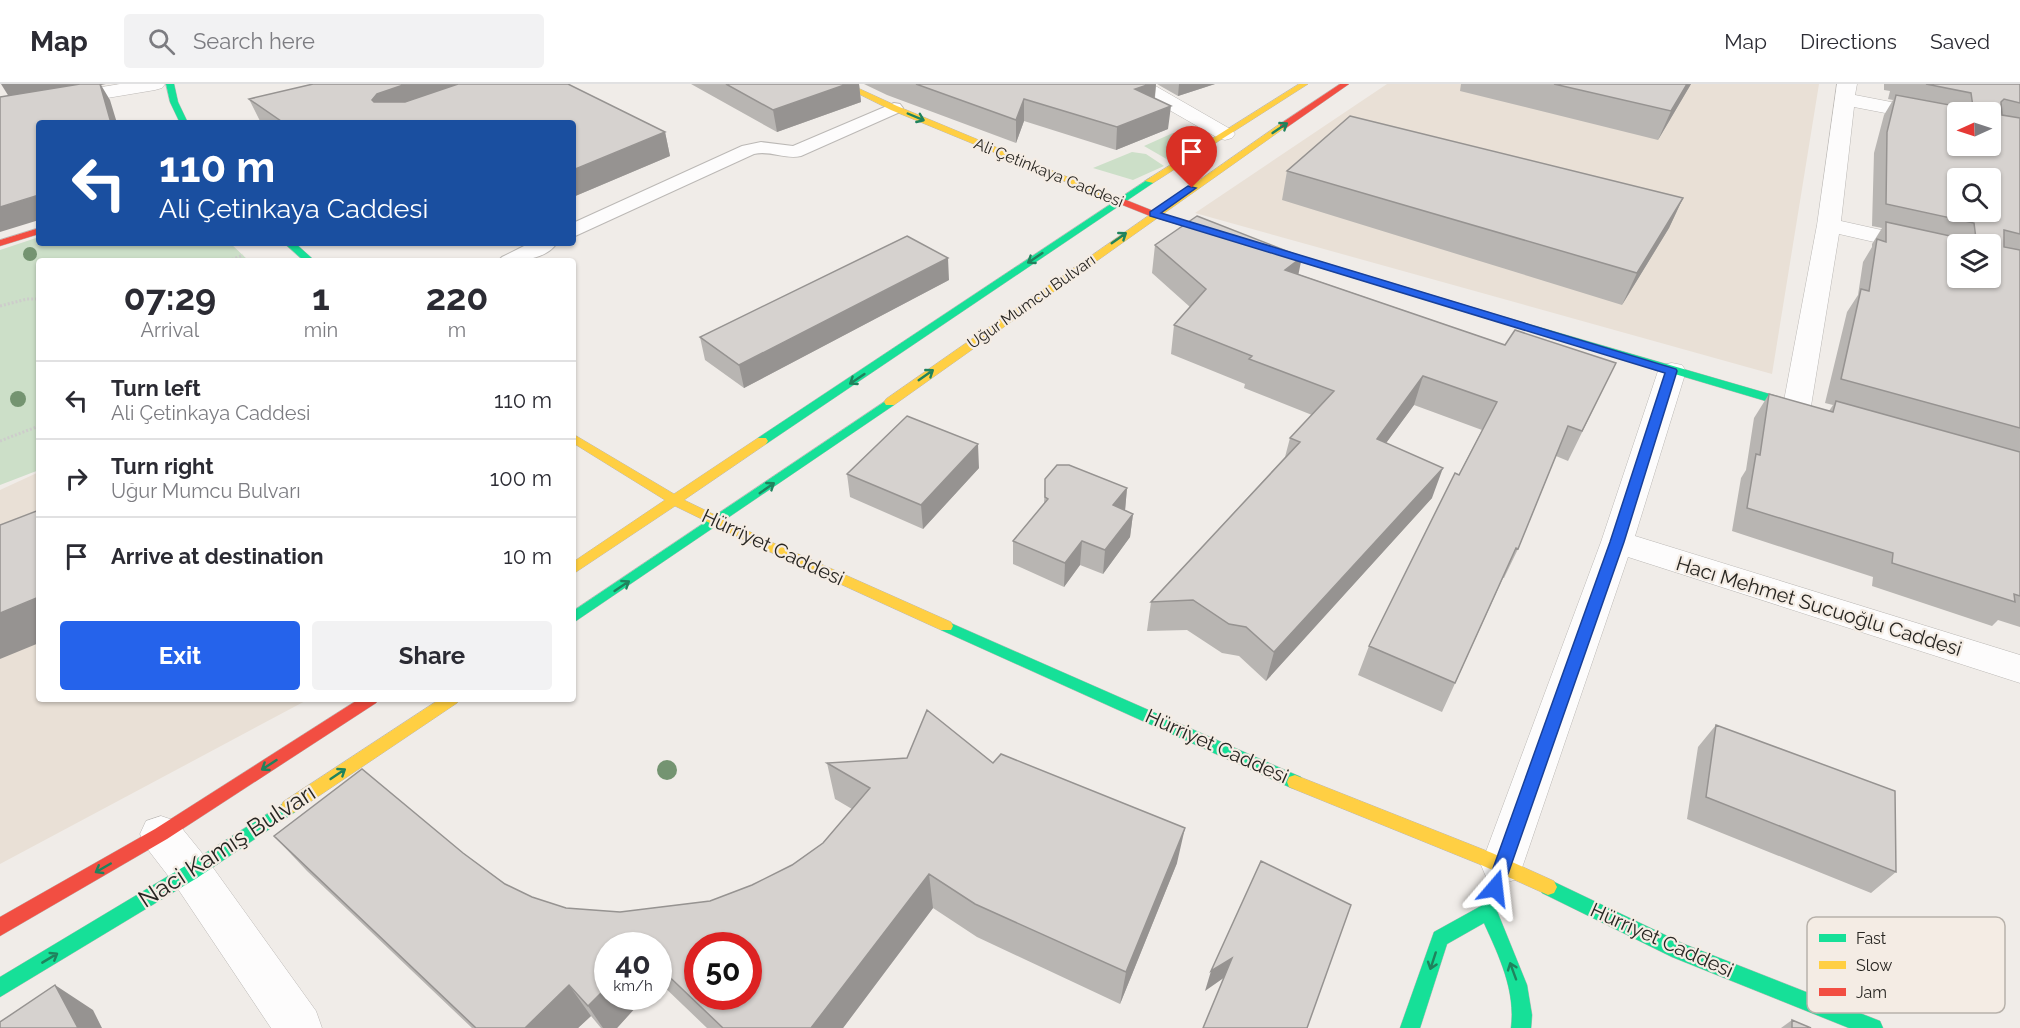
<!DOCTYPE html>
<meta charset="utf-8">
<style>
body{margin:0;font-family:Raleway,sans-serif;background:#f2f2f3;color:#2b2b33;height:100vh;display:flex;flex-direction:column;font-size:22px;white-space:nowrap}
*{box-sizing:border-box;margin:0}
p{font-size:20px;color:#7c7c81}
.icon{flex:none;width:33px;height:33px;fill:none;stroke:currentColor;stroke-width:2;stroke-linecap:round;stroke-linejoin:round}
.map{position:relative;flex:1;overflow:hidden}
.drawer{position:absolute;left:36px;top:174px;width:540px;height:444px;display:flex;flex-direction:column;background:#fff;border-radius:6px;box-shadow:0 2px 4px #0004}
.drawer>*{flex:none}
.banner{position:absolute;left:36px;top:36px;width:540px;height:126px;border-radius:6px;box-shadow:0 2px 4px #0004;background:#1a4fa0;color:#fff;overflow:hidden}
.needle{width:39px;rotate:267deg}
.controls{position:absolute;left:1947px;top:18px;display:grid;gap:12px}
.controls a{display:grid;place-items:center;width:54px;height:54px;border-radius:6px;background:#fff;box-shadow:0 2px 4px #0004;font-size:30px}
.speed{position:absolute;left:594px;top:848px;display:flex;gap:12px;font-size:30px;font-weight:700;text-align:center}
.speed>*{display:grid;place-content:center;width:78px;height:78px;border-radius:50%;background:#fff;box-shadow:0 2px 4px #0004;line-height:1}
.speed small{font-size:15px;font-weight:400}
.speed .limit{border:9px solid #d22;background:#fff;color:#111}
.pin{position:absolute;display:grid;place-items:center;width:51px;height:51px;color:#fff;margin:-62px -26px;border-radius:50% 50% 50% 0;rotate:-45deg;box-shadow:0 0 6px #0007}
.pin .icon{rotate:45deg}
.me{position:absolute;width:66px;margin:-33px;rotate:17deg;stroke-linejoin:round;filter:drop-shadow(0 0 4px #0008)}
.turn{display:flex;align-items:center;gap:21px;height:126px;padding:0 24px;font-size:27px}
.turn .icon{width:78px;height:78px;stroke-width:2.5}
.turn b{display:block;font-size:42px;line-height:51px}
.eta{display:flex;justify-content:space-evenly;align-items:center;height:102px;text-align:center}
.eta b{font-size:36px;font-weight:700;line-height:42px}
.cta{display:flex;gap:12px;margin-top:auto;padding:12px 24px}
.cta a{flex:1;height:69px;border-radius:6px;background:#2563eb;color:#fff;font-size:24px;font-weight:700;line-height:69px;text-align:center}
.cta a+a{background:#f2f2f3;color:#2b2b33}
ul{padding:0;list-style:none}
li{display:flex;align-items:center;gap:18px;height:78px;padding:0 24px;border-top:2px solid #e1e1e2}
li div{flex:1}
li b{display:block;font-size:22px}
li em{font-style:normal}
header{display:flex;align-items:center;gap:36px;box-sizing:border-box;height:84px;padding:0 30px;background:#fff;border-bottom:2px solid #e1e1e2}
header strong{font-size:28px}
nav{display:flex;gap:33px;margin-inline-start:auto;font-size:21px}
.search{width:420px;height:54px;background:#f2f2f3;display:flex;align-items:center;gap:15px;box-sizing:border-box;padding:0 21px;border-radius:6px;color:#7c7c81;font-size:22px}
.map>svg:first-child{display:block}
.built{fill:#e9e0d6}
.green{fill:#ccdfc8}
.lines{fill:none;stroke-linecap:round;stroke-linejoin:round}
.lane-casing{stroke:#bbb8b5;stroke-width:2}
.street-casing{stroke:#bbb8b5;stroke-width:1}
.fast-casing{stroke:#bbb8b5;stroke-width:1}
.slow-casing{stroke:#bbb8b5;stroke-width:1}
.jam-casing{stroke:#bbb8b5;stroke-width:1}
.path{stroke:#cdcccb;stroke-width:3;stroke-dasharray:2 2;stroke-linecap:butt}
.lane{fill:#fdfcfc;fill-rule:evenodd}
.street{fill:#fdfcfc;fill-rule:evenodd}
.fast{fill:#16e098;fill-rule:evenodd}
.slow{fill:#ffcf43;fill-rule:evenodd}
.jam{fill:#f24e42;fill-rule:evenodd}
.tree{fill:#749471}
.wall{fill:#b8b5b2}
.shaded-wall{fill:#969391}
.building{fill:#d6d2cf;stroke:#969391;stroke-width:1.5;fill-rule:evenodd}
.oneway{stroke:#1f835d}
.route{fill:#2563eb;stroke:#184099;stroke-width:1.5}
.labels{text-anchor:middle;stroke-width:4.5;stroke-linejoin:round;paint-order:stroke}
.far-street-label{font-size:16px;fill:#282622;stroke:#f4ece4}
.street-label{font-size:20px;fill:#282622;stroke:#f4ece4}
.near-street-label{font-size:24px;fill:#282622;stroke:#f4ece4}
.key{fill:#f4ece4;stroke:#b7b1aa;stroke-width:1.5}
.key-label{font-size:16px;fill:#282622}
</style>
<header>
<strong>Map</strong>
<div class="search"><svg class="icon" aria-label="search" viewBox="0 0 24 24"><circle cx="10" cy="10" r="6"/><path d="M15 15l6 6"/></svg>Search here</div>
<nav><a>Map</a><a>Directions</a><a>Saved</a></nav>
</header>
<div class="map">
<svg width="2020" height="944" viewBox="0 0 2020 944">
<rect width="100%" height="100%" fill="#f0ece8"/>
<!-- built -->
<path class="built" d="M1387,0H1819L1772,290L1195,129Z
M39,388V615H309L0,780V406Z"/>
<!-- green -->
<path class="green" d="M1184,48L1195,58L1194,64L1170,77L1144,62L1173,49Z
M1132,68L1146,70L1164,82L1133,96L1093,84Z
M39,153V159H230L249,177H39V386L0,401V166Z"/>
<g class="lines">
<defs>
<path id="lane" d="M894,19L900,20L903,24L900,28L801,72C786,76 770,66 754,70L573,153V139L742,62L761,58L793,62Z
M530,159H557C545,177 517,177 498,177L502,173Z"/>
<path id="street" d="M120,0H165L162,4L155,6L0,32V20Z
M1128,0H1152L1232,46L1235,50L1232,54L1225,56L1218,54L1131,4Z
M1837,0H1857L1855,11L1958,31V43L1854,23L1841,137L1958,163V177L1839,150L1811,322L1807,328L1797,331L1787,328L1783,322L1817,141Z
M1672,279L1682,281L1686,287L1635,452L2020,571V599L1628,473L1523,781L1517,795L1502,800L1487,795L1481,781L1601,458L1658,287L1662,281Z
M161,732L176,737L206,774L316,927L322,944H271L176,802L146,763L140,750L146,737Z"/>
<path id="fast" d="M166,0H174L178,18L188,39H180L170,18Z
M1150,94L1155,97L1153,99L766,360H758L756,357L758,354Z
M284,159H295L315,177H304Z
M1487,228L1814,323L1816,326L1814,329H1806L1483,233V229Z
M890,314L896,318L894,321L573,539V527Z
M946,537L1301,693L1303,698L1301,703L1295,705L1289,703L941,546L939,542L941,538Z
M289,716L295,718L297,723L295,728L197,794L0,913V893L185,782Z
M1502,773L1508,775L1511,781L1497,827L1527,901L1532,931L1531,944H1511C1516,907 1499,872 1484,839L1447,860L1420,944H1400L1434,848L1481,822L1493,781L1496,775Z
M1548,795L1684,860L1880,937L1883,944H1849L1672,873L1542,809L1539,803L1542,797Z"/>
<path id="slow" d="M839,0H849L897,22L1118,114L1110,116L891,26Z
M1299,0H1308L1153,99L1145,97Z
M1280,40L1287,42L894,321H886L884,318L886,315Z
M573,350L674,410L758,354H766L768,357L766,360L684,416L769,457L951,538L953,542L951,546H941L759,463L675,422L573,490V478L665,416L573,359Z
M440,615H460L457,619L295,728L289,730L283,728L281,723L283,718Z
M1295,691L1492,769L1554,797L1557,803L1554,809L1548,811L1479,780L1289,703L1287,698L1289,693Z"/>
<path id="jam" d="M1340,0H1349L1286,44H1280V40Z
M1110,112H1116L1156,128L1491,229L1492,231L1491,233H1483L1150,132L1110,116Z
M39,144V150L0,162V156Z
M359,615H379L376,619L167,755L0,852V833L155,745Z"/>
</defs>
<!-- lane casing -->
<use href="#lane" class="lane-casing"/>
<!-- street casing -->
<use href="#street" class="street-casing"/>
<!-- fast casing -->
<use href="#fast" class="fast-casing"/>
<!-- slow casing -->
<use href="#slow" class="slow-casing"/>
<!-- jam casing -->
<use href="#jam" class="jam-casing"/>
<!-- path -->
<path class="path" d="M228,177L243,171
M0,222L27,215H39
M0,357L39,342"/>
<!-- lane -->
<use href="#lane" class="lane"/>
<!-- street -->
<use href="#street" class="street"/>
<!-- fast -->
<use href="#fast" class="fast"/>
<!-- slow -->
<use href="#slow" class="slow"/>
<!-- jam -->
<use href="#jam" class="jam"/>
</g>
<!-- trees -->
<g class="tree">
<circle cx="30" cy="170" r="7"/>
<circle cx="18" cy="315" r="8"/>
<circle cx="667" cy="686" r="10"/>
</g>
<!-- wall -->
<path class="wall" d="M313,0H568L665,48L670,72L573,113V39H261L249,15Z
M691,0H859L861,18L777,48Z
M864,0H1156L1155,14L1168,45L1116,66L1024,37L1016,59L887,11Z
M1157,0H1215L1178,12Z
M1461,0H1691L1658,56L1460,7Z
M1884,0H2020V543L1998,536L1992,542L1872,502L1873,493L1732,447L1741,394L1746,386L1754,334L1769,310L1829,327L1833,321L1825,319L1847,228L1858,211L1863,178L1872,163V160L1882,144L1872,142L1874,69L1884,31L1893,16L1888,15L1890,7L1884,6Z
M1287,87L1683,114L1669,144L1622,221L1282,116Z
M1155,161L1298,190L1505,261L1616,279L1568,377L1556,372L1518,465L1504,494H1503L1442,628L1358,591L1369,562L1482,346L1414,321L1386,359L1432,414L1266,597L1239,572L1222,569L1187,546L1147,547L1151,518L1285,373L1290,354L1312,331L1244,304L1245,300L1171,270L1174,241L1190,223L1152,189Z
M949,196L744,304L705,276L700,253Z
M979,384L923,445L850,413L847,390Z
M1045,395L1127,404L1125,426L1133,430L1130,453L1103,490L1080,481L1064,503L1013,480V457L1044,420Z
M1716,641L1896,788L1871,809L1687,735L1698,663Z
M827,679H993L1177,779L1120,920L977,853L933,824L843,944H707L659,898H658V861H608V912H646L617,944H601L591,932L578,944H472L307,787L274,752L463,769L505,800L532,813L566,824L620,828L710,817L752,801L792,781L823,759L852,725L835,715Z
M1792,936L1811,944H1781Z"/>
<!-- shaded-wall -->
<path class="shaded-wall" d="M1,0H106L101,1L110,16L117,39H111L11,16Z
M406,0H481L382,39L372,16L377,10Z
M847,0H859L861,18L777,48L773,26Z
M1150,0H1156L1154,20L1135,5Z
M1179,0H1215L1178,12Z
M1687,0H1691L1658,56L1671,27Z
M1024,15V37L1016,59V36Z
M1171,22L1168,45L1116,66L1117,43Z
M665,48L670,72L573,113V86Z
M39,111V136L0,148V123Z
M1683,114L1669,144L1622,221L1637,189Z
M1302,173L1296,202L1285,186Z
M948,174L949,196L744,304L739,281Z
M1423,292L1414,321L1367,385L1377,355Z
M978,360L979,384L923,445L921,421Z
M1443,384L1432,414L1266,597L1274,568Z
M1127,404L1125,427L1113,421Z
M1133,430L1130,453L1103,490L1105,466Z
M1082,457L1080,481L1064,503L1065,479Z
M39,513V559L0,575V529Z
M1185,744L1177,779L1120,920L1126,888Z
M929,790L933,824L843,944H811Z
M1232,874L1225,893L1205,907L1211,887Z
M55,901L93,926L102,944H78Z
M569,901L591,932L578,944H525Z
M608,902V912H646L617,944H603L588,922Z"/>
<!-- building -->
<path class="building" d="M80,0H100L111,39H39V111L0,123V13Z
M313,0H406L377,10L372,16L374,18H405L458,0H568L665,48L573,86V39H284L249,15Z
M726,0H847L773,26Z
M916,0H1150L1135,5L1171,22L1117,43L1024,15L1016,36Z
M1554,0H1687L1671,27Z
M1926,0H2020V19L2004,15L2001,18L2002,31L2020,34V150L2004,146V163L2020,166V344L1841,295L1861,205L1869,207L1877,155L1886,158V138L1973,157L1976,155L1974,139L1886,120L1887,48L1896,11L1971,25L1973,23L1971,9ZM1958,28H1990V62H1958ZM1958,94H1990V128H1958ZM1958,160H1990V194H1958Z
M1350,32L1683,114L1637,189L1287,87Z
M1197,132L1302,173L1285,186L1505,261L1515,246L1616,279L1582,347L1568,342L1518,465L1516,464L1455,599L1369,562L1455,389L1459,391L1497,318L1423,292L1377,355L1443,384L1274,568L1246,543L1229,540L1193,516L1151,518L1300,358L1290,354L1334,307L1249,275L1252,272L1174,241L1206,205L1155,161Z
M907,152L948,174L739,281L700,253Z
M1769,310L1833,328L1836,317L2020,368V512L2014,510L2015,518L1892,479L1893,469L1747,424L1756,370L1760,371Z
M907,332L978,360L921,421L847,390Z
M1057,381H1069L1127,404L1113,421L1133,430L1105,466L1082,457L1065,479L1013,457L1048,415L1045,413V395Z
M39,426V513L0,529V441Z
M927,626L993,679L1001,670L1185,744L1126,888L975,820L929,790L811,944H723L658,882V861H608V902L588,922L569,901L525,944H476L274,752L362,685L463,769L505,800L532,813L566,824L620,828L710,817L752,801L792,781L823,759L870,704L827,679L907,674ZM698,861H748V912H698Z
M1716,641L1895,707L1896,788L1706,713Z
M1261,777L1351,821L1307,944H1203L1232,874L1211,887Z
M55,901L78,944H0V938Z
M1792,936L1811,944H1792Z"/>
<!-- one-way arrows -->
<defs><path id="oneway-shaft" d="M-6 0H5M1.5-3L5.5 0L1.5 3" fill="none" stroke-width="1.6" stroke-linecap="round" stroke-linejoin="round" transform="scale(1.5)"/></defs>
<g class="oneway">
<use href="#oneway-shaft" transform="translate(916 33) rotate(23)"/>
<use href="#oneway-shaft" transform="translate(1280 44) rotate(-34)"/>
<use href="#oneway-shaft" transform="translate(1119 154) rotate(-35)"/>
<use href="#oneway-shaft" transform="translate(1035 174) rotate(146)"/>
<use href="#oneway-shaft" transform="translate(926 291) rotate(-35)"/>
<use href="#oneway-shaft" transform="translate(857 295) rotate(146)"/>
<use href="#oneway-shaft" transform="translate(767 404) rotate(-35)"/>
<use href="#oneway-shaft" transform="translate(622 502) rotate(-34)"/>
<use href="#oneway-shaft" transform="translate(269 681) rotate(147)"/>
<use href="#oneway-shaft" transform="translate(338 690) rotate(-34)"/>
<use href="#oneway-shaft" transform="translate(103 784) rotate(150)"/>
<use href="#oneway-shaft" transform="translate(50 874) rotate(-31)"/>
<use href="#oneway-shaft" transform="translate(1433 877) rotate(108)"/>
<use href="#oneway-shaft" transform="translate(1513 887) rotate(-110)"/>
</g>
<!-- route -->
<path class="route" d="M1188,102L1196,104L1161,129L1676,285L1677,287L1624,458L1501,810L1495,812L1489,810L1486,804L1610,458L1665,289L1150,132V128Z"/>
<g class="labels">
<!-- far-street labels -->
<g class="far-street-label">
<text transform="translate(1049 88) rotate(22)" y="6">Ali Çetinkaya Caddesi</text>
<text transform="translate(1031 217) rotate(-35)" y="6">Uğur Mumcu Bulvarı</text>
</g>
<!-- street labels -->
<g class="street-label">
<text transform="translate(773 463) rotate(25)" y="7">Hürriyet Caddesi</text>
<text transform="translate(1819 522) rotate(17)" y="7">Hacı Mehmet Sucuoğlu Caddesi</text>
<text transform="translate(1217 662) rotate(24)" y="7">Hürriyet Caddesi</text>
<text transform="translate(1662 856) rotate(24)" y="7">Hürriyet Caddesi</text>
</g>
<!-- near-street labels -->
<g class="near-street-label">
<text transform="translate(227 762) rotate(-33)" y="8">Naci Kamış Bulvarı</text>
</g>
</g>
<!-- legend -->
<rect x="1807" y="833" width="198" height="96" rx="9" class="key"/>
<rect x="1819" y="850" width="27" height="8" fill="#16e098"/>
<rect x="1819" y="877" width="27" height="8" fill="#ffcf43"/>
<rect x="1819" y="904" width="27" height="8" fill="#f24e42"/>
<g class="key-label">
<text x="1856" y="860">Fast</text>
<text x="1856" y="887">Slow</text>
<text x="1856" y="914">Jam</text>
</g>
</svg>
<div class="controls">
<a><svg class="needle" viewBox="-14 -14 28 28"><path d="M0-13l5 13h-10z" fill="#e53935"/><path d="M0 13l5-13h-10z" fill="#7c7c81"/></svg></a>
<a><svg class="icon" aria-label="search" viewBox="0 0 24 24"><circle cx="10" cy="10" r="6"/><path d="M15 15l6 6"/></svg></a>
<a><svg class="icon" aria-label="layers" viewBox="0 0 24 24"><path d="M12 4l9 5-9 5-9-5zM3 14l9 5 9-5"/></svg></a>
</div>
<div class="speed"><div>40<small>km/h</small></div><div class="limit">50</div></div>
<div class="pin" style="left:1192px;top:104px;background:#d93025"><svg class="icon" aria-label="arrive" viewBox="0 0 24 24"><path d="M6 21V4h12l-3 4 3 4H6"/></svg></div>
<svg class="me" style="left:1495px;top:804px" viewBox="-20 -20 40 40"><path d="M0-17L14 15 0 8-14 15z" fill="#2563eb" stroke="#fff" stroke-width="4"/></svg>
<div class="banner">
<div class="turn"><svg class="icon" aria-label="left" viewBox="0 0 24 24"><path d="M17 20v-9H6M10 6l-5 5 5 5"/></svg><div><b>110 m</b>Ali Çetinkaya Caddesi</div></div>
</div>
<section class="drawer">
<div class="eta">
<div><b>07:29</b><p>Arrival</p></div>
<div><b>1</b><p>min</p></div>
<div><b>220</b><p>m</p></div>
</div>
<ul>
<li><svg class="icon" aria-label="left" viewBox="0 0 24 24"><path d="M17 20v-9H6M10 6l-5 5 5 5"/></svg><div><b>Turn left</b><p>Ali Çetinkaya Caddesi</p></div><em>110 m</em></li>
<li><svg class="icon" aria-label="right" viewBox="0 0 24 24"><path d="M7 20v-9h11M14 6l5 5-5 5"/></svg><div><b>Turn right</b><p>Uğur Mumcu Bulvarı</p></div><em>100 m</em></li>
<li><svg class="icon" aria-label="arrive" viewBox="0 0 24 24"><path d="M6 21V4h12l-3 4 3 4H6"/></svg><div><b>Arrive at destination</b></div><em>10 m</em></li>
</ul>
<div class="cta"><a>Exit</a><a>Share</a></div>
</section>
</div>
